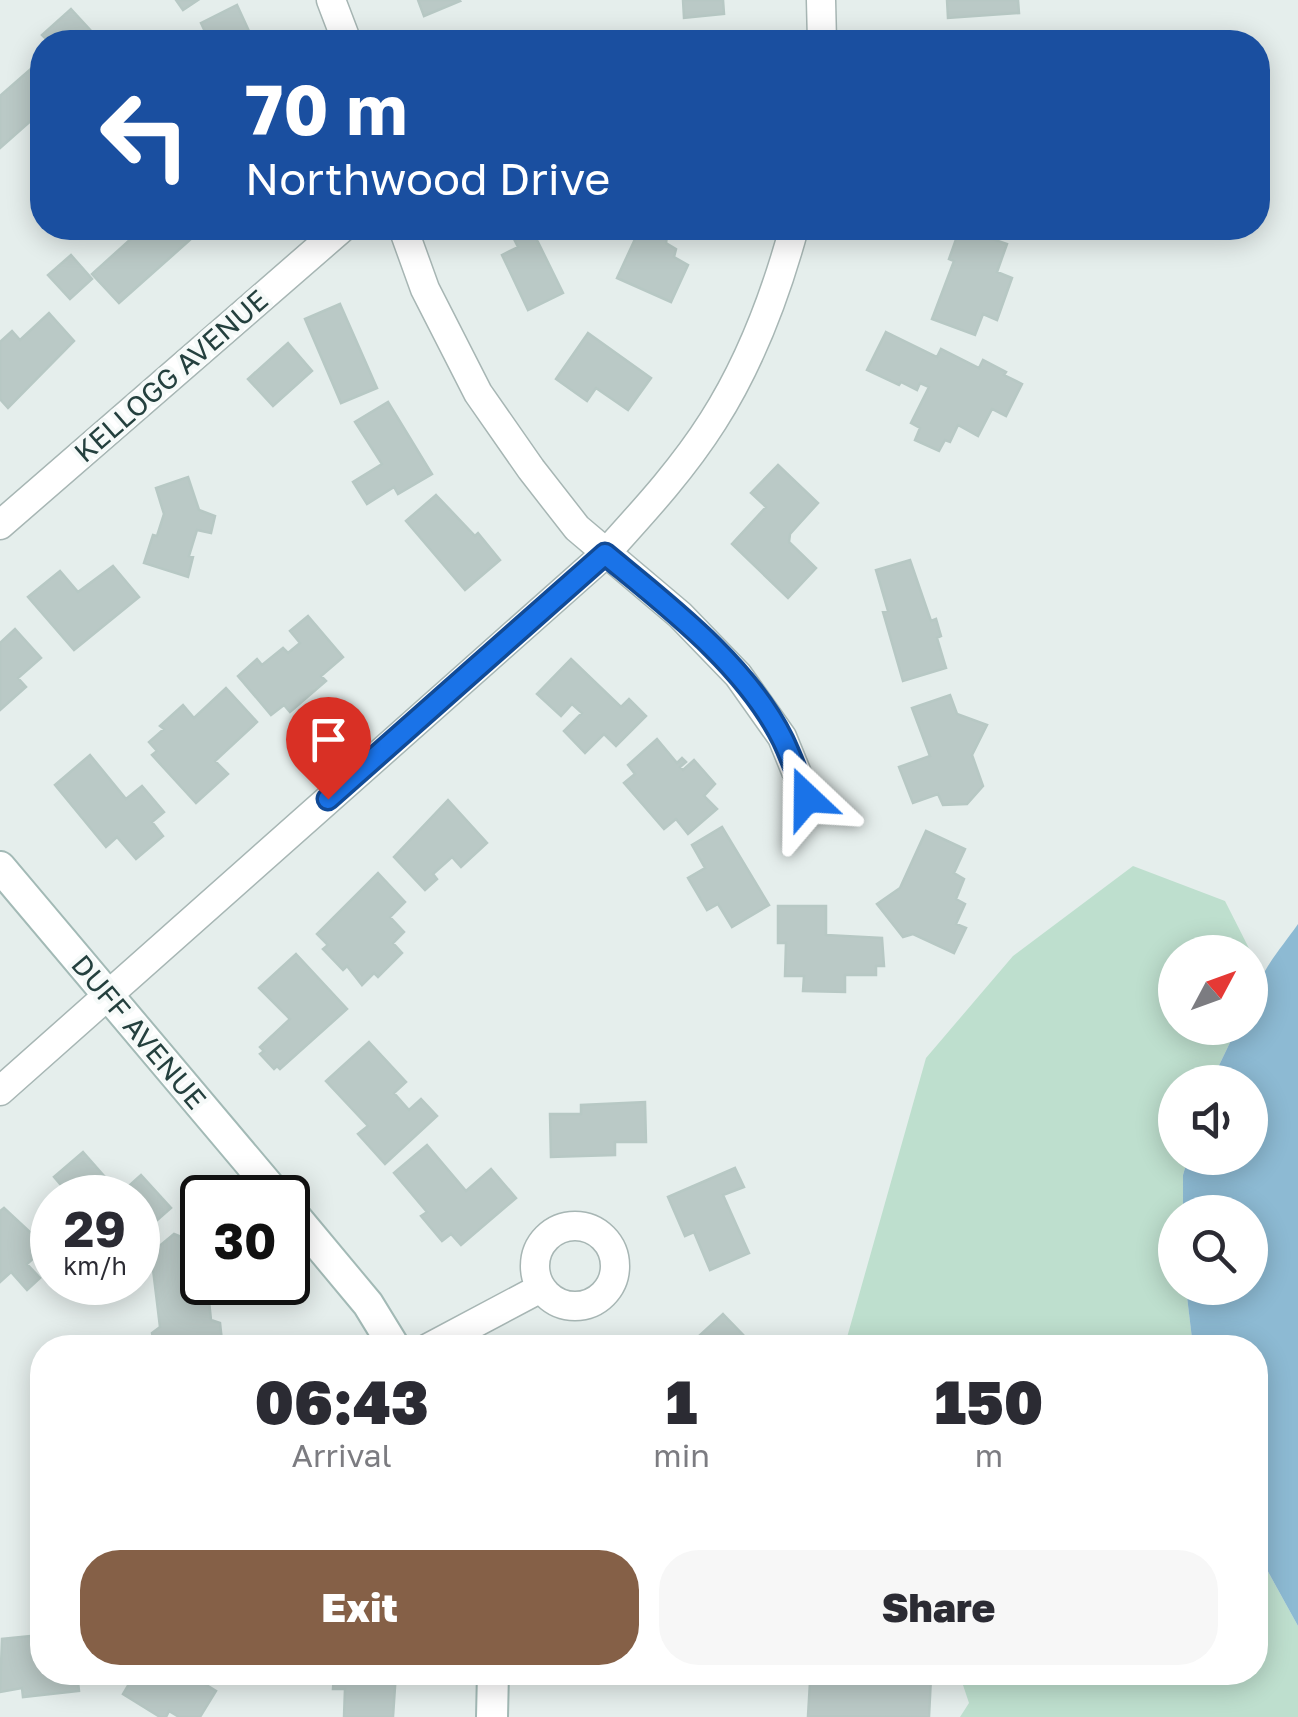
<!DOCTYPE html>
<style>
body{margin:0;font-family:"Golos Text",sans-serif;background:#f7f7f7;color:#2b2b33;height:100vh;display:flex;flex-direction:column;font-size:38px;white-space:nowrap}
*{box-sizing:border-box;margin:0}
p{font-size:32px;color:#7c7c81}
.icon{flex:none;width:55px;height:55px;fill:none;stroke:currentColor;stroke-width:2;stroke-linecap:round;stroke-linejoin:round}
.map{position:relative;flex:1;overflow:hidden}
.sheet{position:absolute;left:30px;top:1335px;width:1238px;height:350px;display:flex;flex-direction:column;background:#fff;border-radius:40px;box-shadow:0 5px 25px #0003}
.sheet>*{flex:none}
.banner{position:absolute;left:30px;top:30px;width:1240px;height:210px;border-radius:40px;box-shadow:0 5px 25px #0003;background:#1a4fa0;color:#fff;overflow:hidden}
.needle{width:65px;rotate:49deg}
.buttons{position:absolute;left:1158px;top:935px;display:grid;gap:20px}
.buttons a{display:grid;place-items:center;width:110px;height:110px;border-radius:50%;background:#fff;box-shadow:0 5px 25px #0003;font-size:50px}
.speed{position:absolute;left:30px;top:1175px;display:flex;gap:20px;font-size:50px;font-weight:700;text-align:center}
.speed>*{display:grid;place-content:center;width:130px;height:130px;border-radius:50%;background:#fff;box-shadow:0 5px 25px #0003;line-height:1}
.speed small{font-size:25px;font-weight:400}
.speed .limit{border:5px solid #111;border-radius:15px;background:#fff;color:#111}
.pin{position:absolute;display:grid;place-items:center;width:85px;height:85px;color:#fff;margin:-102px -42px;border-radius:50% 50% 50% 0;rotate:-45deg;box-shadow:0 0 10px #0007}
.pin .icon{rotate:45deg}
.me{position:absolute;width:110px;margin:-55px;rotate:337deg;stroke-linejoin:round;filter:drop-shadow(0 0 8px #0008)}
.turn{display:flex;align-items:center;gap:35px;height:210px;padding:0 50px;font-size:45px}
.turn .icon{width:130px;height:130px;stroke-width:2.5}
.turn b{display:block;font-size:70px;line-height:85px}
.eta{display:flex;justify-content:space-evenly;align-items:center;height:170px;text-align:center}
.eta b{font-size:60px;font-weight:800;line-height:70px}
.primary-button{display:flex;gap:20px;margin-top:auto;padding:20px 50px}
.primary-button a{flex:1;height:115px;border-radius:40px;background:#856047;color:#fff;font-size:40px;font-weight:800;line-height:115px;text-align:center}
.primary-button a+a{background:#f7f7f7;color:#2b2b33}
.map>svg:first-child{display:block}
.green{fill:#bedfce}
.water{fill:#8dbad3}
.building{fill:#bac9c6;stroke:#b7c8c4;stroke-width:2.5}
.lines{fill:none;stroke-linecap:round;stroke-linejoin:round}
.minor-casing{stroke:#a7b6b4;stroke-width:31}
.secondary-casing{stroke:#a3bab6;stroke-width:34}
.minor{stroke:#fff;stroke-width:28}
.secondary{stroke:#fff;stroke-width:30}
.route-casing{stroke:#114b97;stroke-width:25}
.route{stroke:#1a73e8;stroke-width:18}
.labels{text-anchor:middle;stroke-width:8;stroke-linejoin:round;paint-order:stroke}
.street-label{font-size:28px;fill:#24403e;stroke:#f6faf9}
</style>
<div class="map">
<svg width="1298" height="1717" viewBox="0 0 1298 1717">
<rect width="100%" height="100%" fill="#e5eeec"/>
<!-- green -->
<path class="green" d="M1133,866L1225,901L1262,974L1250,1000V952H1175V1028H1237L1211,1082H1175V1158H1188L1183,1175V1212H1175V1288H1186L1193,1347L844,1348L926,1058L1013,956Z
M1255,1548L1298,1626V1717H960L969,1703L959,1673L1255,1672Z"/>
<!-- water -->
<path class="water" d="M1298,924V1626L1255,1548V1348L1193,1347L1186,1288H1250V1212H1183V1175L1188,1158H1250V1082H1211L1237,1028H1250C1250,981 1272,961 1298,924Z"/>
<!-- building -->
<path class="building" d="M176,0H198L183,10Z
M418,0H459L460,1L424,16Z
M683,0H723L724,14L684,18Z
M947,0H1018L1019,13L948,18Z
M237,5L254,42H210L201,23Z
M71,9L94,34L84,42H49L42,35Z
M671,37L728,42H671Z
M40,61L42,111L0,148V96Z
M143,228H181L191,239L119,303L92,274Z
M547,228L550,233L537,240L563,293L528,310L502,255L518,247L509,229Z
M626,228H661L660,234L667,236L666,243L676,249L674,257L688,265L671,302L617,278L636,237L625,233Z
M960,228L1007,244L997,272L1012,278L997,320L983,314L975,335L932,319L954,261L949,259Z
M71,255L92,279L70,299L48,275Z
M340,304L377,388L341,403L305,319Z
M49,313L74,341L8,408L0,399V342L12,331L20,340Z
M886,332L937,357L941,349L979,368L983,360L1006,372L1004,375L1022,384L1006,416L992,409L978,436L958,425L950,442L945,440L939,451L915,440L920,428L911,423L929,387L920,383L917,390L901,382L899,385L867,370Z
M588,333L651,378L628,410L596,388L587,401L556,379Z
M288,343L312,371L273,406L248,379Z
M388,402L432,474L398,494L394,487L367,504L353,482L382,464L355,422Z
M778,465L818,503L790,534L789,542L816,568L788,598L732,544L766,507L751,493Z
M188,477L199,510L215,516L211,533L197,530L189,556L193,557L188,577L144,563L153,535L157,536L164,514L156,488Z
M436,495L475,536L478,533L500,560L465,590L406,521Z
M910,560L931,621L936,619L941,636L937,638L946,668L903,681L883,612L888,611L876,570Z
M113,566L139,597L74,650L28,597L60,571L78,592Z
M308,616L343,657L321,676L326,681L290,712L284,705L271,715L238,676L257,659L262,665L283,648L288,653L300,643L290,631Z
M15,629L41,658L18,678L26,687L0,710V643Z
M571,659L621,707L629,699L646,716L616,746L604,734L585,753L564,731L582,713L572,704L561,716L537,694Z
M226,688L257,722L215,761L228,774L196,803L152,755L157,751L149,742L164,729L160,726L183,705L194,718Z
M950,695L957,714L987,725L972,755L983,786L967,804L943,805L938,794L913,803L899,767L930,756L912,708Z
M657,739L677,763L682,758L686,762L680,767L683,770L694,760L715,784L704,796L717,809L688,834L676,819L664,829L624,783L635,774L628,765Z
M90,755L126,799L142,786L164,812L152,822L163,836L136,859L117,837L106,847L55,785Z
M448,800L487,843L461,867L452,857L433,874L437,879L425,890L394,857Z
M722,827L769,905L732,927L718,904L707,910L688,878L705,868L692,845Z
M926,831L965,849L954,873L964,879L956,899L965,904L956,924L966,928L954,953L913,934L903,937L877,904L900,888Z
M378,873L405,902L390,917L404,932L393,943L402,953L378,977L374,973L362,985L347,966L343,970L323,949L328,945L317,934Z
M778,906H826V935L882,938L884,966H876V975H845V992L803,991L804,976H785L786,943H778Z
M296,954L347,1009L280,1069L277,1066L274,1069L260,1054L264,1051L260,1047L290,1019L259,988Z
M369,1042L406,1082L394,1093L409,1110L421,1099L437,1116L385,1164L358,1134L368,1126L326,1081Z
M645,1102L646,1142H615V1155L551,1157L550,1114H581V1105Z
M427,1145L466,1191L491,1169L516,1198L461,1245L451,1234L442,1241L421,1216L427,1212L394,1173Z
M83,1152L120,1194L141,1175L171,1208L138,1237V1198H72L54,1177Z
M735,1168L744,1187L723,1195L749,1253L710,1270L694,1232L685,1236L668,1197Z
M4,1208L46,1247L27,1264L40,1278L27,1290L11,1272L0,1282V1211Z
M174,1234L202,1245V1282H207L211,1320L220,1323L222,1341L215,1348H148L154,1343L152,1333L160,1327L151,1253Z
M723,1314L750,1342L744,1348H698L704,1341L699,1336Z
M42,1635V1672H96V1680L78,1682L79,1691L23,1697L22,1688L0,1692L2,1639Z
M136,1672H185L216,1691L200,1717H179L169,1711L166,1717H160L123,1694Z
M334,1672H396L393,1717H344L345,1689H333Z
M825,1672L931,1677L929,1717L808,1716L810,1682L825,1683Z"/>
<g class="lines">
<defs>
<path id="minor" d="M331,0L347,42
M821,0L822,42
M403,228L425,289L478,393L531,469L577,528L680,615L738,675L782,737L807,798
M0,525L342,228
M0,1091L605,554C643,512 682,470 713,421C750,363 776,294 794,228
M535 1266a40 40 0 1 1 80 0a40 40 0 1 1-80 0Z
M428,1348L541,1288"/>
<path id="secondary" d="M0,867L279,1198
M288,1208L368,1304L395,1348
M492,1717L493,1672"/>
</defs>
<!-- minor casing -->
<use href="#minor" class="minor-casing"/>
<!-- secondary casing -->
<use href="#secondary" class="secondary-casing"/>
<!-- minor -->
<use href="#minor" class="minor"/>
<!-- secondary -->
<use href="#secondary" class="secondary"/>
</g>
<g class="lines">
<defs>
<path id="route" d="M328,799L605,554C668,606 746,665 783,740C792,759 799,779 807,798"/>
</defs>
<!-- route casing -->
<use href="#route" class="route-casing"/>
<!-- route -->
<use href="#route" class="route"/>
</g>
<g class="labels">
<!-- street labels -->
<g class="street-label">
<text transform="translate(171 376) rotate(-41)" y="10">KELLOGG AVENUE</text>
<text transform="translate(139 1032) rotate(50)" y="10">DUFF AVENUE</text>
</g>
</g>
</svg>
<div class="buttons">
<a><svg class="needle" viewBox="-14 -14 28 28"><path d="M0-13l5 13h-10z" fill="#e53935"/><path d="M0 13l5-13h-10z" fill="#7c7c81"/></svg></a>
<a><svg class="icon" aria-label="sound" viewBox="0 0 24 24"><path d="M4 9h4l5-4v14l-5-4H4zM17 9q2 3 0 6"/></svg></a>
<a><svg class="icon" aria-label="search" viewBox="0 0 24 24"><circle cx="10" cy="10" r="6"/><path d="M15 15l6 6"/></svg></a>
</div>
<div class="speed"><div>29<small>km/h</small></div><div class="limit">30</div></div>
<div class="pin" style="left:328px;top:799px;background:#d93025"><svg class="icon" aria-label="arrive" viewBox="0 0 24 24"><path d="M6 21V4h12l-3 4 3 4H6"/></svg></div>
<svg class="me" style="left:807px;top:798px" viewBox="-20 -20 40 40"><path d="M0-17L14 15 0 8-14 15z" fill="#1a73e8" stroke="#fff" stroke-width="4"/></svg>
<div class="banner">
<div class="turn"><svg class="icon" aria-label="left" viewBox="0 0 24 24"><path d="M17 20v-9H6M10 6l-5 5 5 5"/></svg><div><b>70 m</b>Northwood Drive</div></div>
</div>
<section class="sheet">
<div class="eta">
<div><b>06:43</b><p>Arrival</p></div>
<div><b>1</b><p>min</p></div>
<div><b>150</b><p>m</p></div>
</div>
<div class="primary-button"><a>Exit</a><a>Share</a></div>
</section>
</div>
